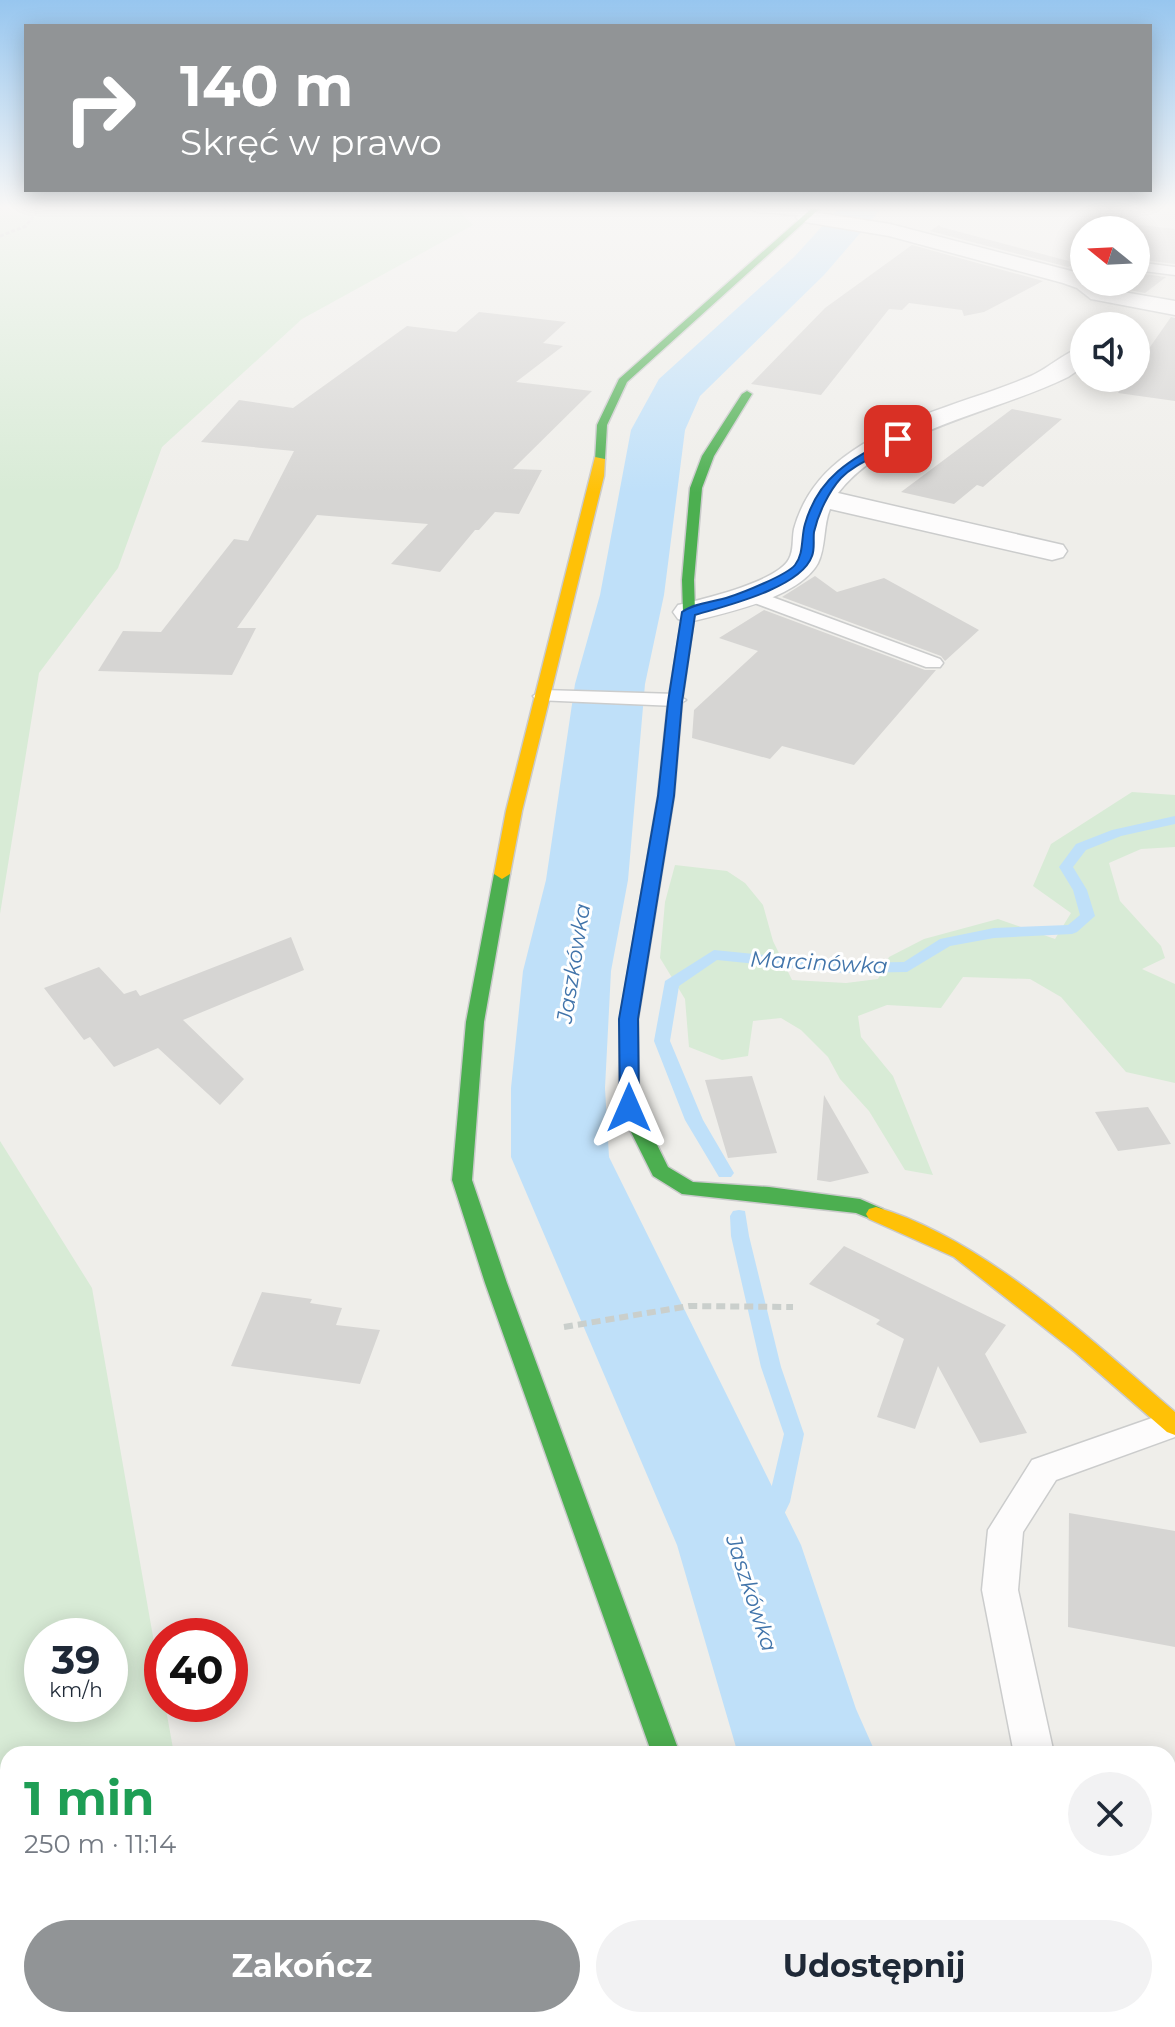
<!DOCTYPE html>
<html lang="pl">
<meta charset="utf-8">
<style>
body{margin:0;font-family:Montserrat,sans-serif;background:#f2f2f3;color:#1f2937;height:100vh;display:flex;flex-direction:column;font-size:30px;white-space:nowrap}
*{box-sizing:border-box;margin:0}
p{font-size:26px;color:#747a83}
.icon{flex:none;width:44px;height:44px;fill:none;stroke:currentColor;stroke-width:2;stroke-linecap:round;stroke-linejoin:round}
.map{position:relative;flex:1;overflow:hidden}
.sheet{position:absolute;left:0px;top:1746px;width:1176px;height:282px;display:flex;flex-direction:column;background:#fff;border-radius:24px 24px 0 0;box-shadow:0 4px 20px #0003}
.sheet>*{flex:none}
.top-card{position:absolute;left:24px;top:24px;width:1128px;height:168px;border-radius:0px;box-shadow:0 4px 20px #0003;background:#919496;color:#fff;overflow:hidden}
.needle{width:52px;rotate:288deg}
.fabs{position:absolute;left:1070px;top:216px;display:grid;gap:16px}
.fabs a{display:grid;place-items:center;width:80px;height:80px;border-radius:50%;background:#fff;box-shadow:0 4px 20px #0003;font-size:40px}
.speed{position:absolute;left:24px;top:1618px;display:flex;gap:16px;font-size:40px;font-weight:700;text-align:center}
.speed>*{display:grid;place-content:center;width:104px;height:104px;border-radius:50%;background:#fff;box-shadow:0 4px 20px #0003;line-height:1}
.speed small{font-size:20px;font-weight:400}
.speed .limit{border:12px solid #d22;background:#fff;color:#111}
.pin{position:absolute;display:grid;place-items:center;width:68px;height:68px;color:#fff;margin:-34px;border-radius:16px;box-shadow:0 4px 12px #0006}
.me{position:absolute;width:88px;margin:-44px;rotate:0deg;stroke-linejoin:round;filter:drop-shadow(0 0 6px #0008)}
.turn{display:flex;align-items:center;gap:28px;height:168px;padding:0 24px;font-size:36px}
.turn .icon{width:104px;height:104px;stroke-width:2.5}
.turn b{display:block;font-size:56px;line-height:68px}
.round{display:grid;place-items:center;flex:none;width:84px;height:84px;border-radius:42px;background:#f2f2f3}
.headline{display:flex;align-items:center;justify-content:space-between;height:136px;padding:0 24px}
h1{font-size:48px;font-weight:700;line-height:60px;color:#1e9e55}
.button{display:flex;gap:16px;margin-top:auto;padding:16px 24px}
.button a{flex:1;height:92px;border-radius:48px;background:#919496;color:#fff;font-size:32px;font-weight:700;line-height:92px;text-align:center}
.button a+a{background:#f2f2f3;color:#1f2937}
.map>svg:first-child{display:block}
.green{fill:#d8ebd6;fill-rule:evenodd}
.lines{fill:none;stroke-linecap:round;stroke-linejoin:round}
.stream{fill:#bfe0f9;fill-rule:evenodd}
.river{fill:#bfe0f9;fill-rule:evenodd}
.building{fill:#d6d5d3}
.lane-casing{stroke:#cbcccc;stroke-width:3}
.street-casing{stroke:#cbcccc;stroke-width:3}
.fast-casing{stroke:#cacacb;stroke-width:3}
.slow-casing{stroke:#cacacb;stroke-width:3}
.path-far1{stroke:#cacfcc;stroke-width:3;stroke-dasharray:4 2;stroke-linecap:butt}
.path{stroke:#cacfcc;stroke-width:6;stroke-dasharray:9 5;stroke-linecap:butt}
.lane{fill:#fdfcfc;fill-rule:evenodd}
.street{fill:#fdfcfc;fill-rule:evenodd}
.fast{fill:#4caf50;fill-rule:evenodd}
.slow{fill:#ffc107;fill-rule:evenodd}
.route{fill:#1a73e8;stroke:#114b97;stroke-width:2}
.labels{text-anchor:middle;stroke-width:6;stroke-linejoin:round;paint-order:stroke}
.water-label{font-size:22px;font-style:italic;fill:#4174aa;stroke:#fff}
</style>
<div class="map">
<svg width="1175" height="2027" viewBox="0 0 1175 2027">
<rect width="100%" height="100%" fill="#efeeea"/>
<!-- green -->
<path class="green" d="M0,209H458L473,225L302,319L162,447L118,568L39,673L0,914Z
M1132,792L1175,795V847L1141,849L1109,863L1120,901L1161,946L1165,958L1142,969L1175,984V1083L1126,1072L1061,997L1030,979L963,977L941,1008L887,1005L858,1016L861,1037L893,1076L933,1175L905,1170L869,1111L840,1079L828,1057L801,1030L781,1018L753,1021L748,1056L722,1060L689,1047L685,999L660,958L665,902L675,865L727,871L745,883L763,905L773,941L792,980L846,983L878,979L889,957L924,939L998,919L1055,939L1071,913L1033,886L1051,844Z
M0,1141L92,1288L162,1688V1704H165L174,1754H8V2020H214L211,2027H0ZM42,1636H110V1704H42Z"/>
<g class="lines">
<!-- stream -->
<path class="stream" d="M1175,816V824L1121,836L1086,850L1073,867L1087,890L1095,916L1077,932L1072,934L994,938L950,946L907,972L845,973L717,960L679,986L670,1041L703,1120L734,1173L731,1177H719L685,1120L654,1041L665,981L714,950L845,963L904,962L940,939L994,928L1068,925L1080,915L1073,890L1059,867L1076,844L1112,830Z
M739,1210L745,1211L749,1236L781,1367L804,1434L790,1502L754,1576L746,1578L738,1576L735,1569L768,1502L784,1434L761,1367L731,1236L730,1216L733,1211Z"/>
<!-- river -->
<path class="river" d="M838,209H881L824,275L700,396L685,430L664,595L645,684L628,880L611,971L605,1088L609,1157L801,1545L856,1709L876,1754H738L677,1545L511,1157V1088L523,971L546,880L575,684L600,595L631,430L659,379L794,257Z
M864,2020H1018L1020,2027H866Z"/>
</g>
<!-- building -->
<path class="building" d="M1123,223L1175,229V264L1136,259V230H1120Z
M939,225L941,227L1076,263L1068,267L930,231Z
M912,245L1043,281L984,312L964,316L962,310L909,303L902,310L889,309L821,395L751,384L825,308Z
M1136,273L1166,277L1145,293L1107,286L1102,282H1136Z
M479,312L566,322L543,343L563,346L516,382L592,391L513,469L542,470L519,514L495,512L479,530H475L440,572L391,564L428,524L317,515L237,628H256L232,675L98,671L123,631L161,632L234,539L248,541L294,451L201,442L239,400L293,408L407,326L456,332Z
M1171,317L1175,318V401L1118,393L1128,378H1136V367Z
M1012,409L1062,419L983,487L977,485L954,504L901,492Z
M815,576L837,592L884,578L979,630L945,661L941,656L782,597Z
M764,610L925,670H936L854,765L782,746L770,759L692,738L694,710L758,651L719,638Z
M291,937L304,970L183,1020L244,1079L220,1105L158,1048L114,1067L90,1037L84,1040L44,988L99,967L124,994L136,990L140,996Z
M752,1076L777,1153L728,1158L705,1080Z
M824,1095L869,1173L830,1182L817,1180Z
M1148,1107L1171,1144L1118,1151L1095,1112Z
M844,1246L1006,1325L985,1354L1027,1433L980,1443L938,1366L915,1429L877,1417L904,1339L876,1324L880,1320L809,1284Z
M262,1292L312,1299L310,1303L342,1308L336,1325L380,1330L360,1384L231,1366Z
M1069,1513L1175,1531V1647L1068,1627Z"/>
<g class="lines">
<defs>
<path id="lane" d="M751,209H801L818,213L812,216L757,212Z
M1136,262L1175,267V275L1136,270Z
M748,588L940,659L943,663L940,667H926L741,598L739,594L741,590Z
M543,690L676,694L686,700L676,706L536,700L533,696Z
M1172,1411L1175,1412V1437L1056,1480L1023,1532L1018,1590L1054,1754H1014L982,1590L988,1530L1032,1460Z
M1077,2020H1121L1123,2027H1079Z"/>
<path id="street" d="M1098,209H1119L1121,212L1117,230H1097L1101,213Z
M806,211L890,224L1079,273L1084,275V282H1097L1106,289L1175,301V315L1091,299L1077,288L1063,283L889,236L799,221L796,217Z
M1084,347V366L1068,377C996,413 889,428 838,493L1063,545L1067,551L1063,557L1052,560L830,509C823,526 826,547 818,563C799,598 725,613 689,622L678,619L673,612L678,605C703,599 777,582 789,559C794,550 792,539 794,529C800,506 814,483 832,467C887,418 965,404 1031,376C1049,368 1066,351 1084,347Z"/>
<path id="fast" d="M811,209H819L627,382L607,425L605,459L595,461L597,425L619,379Z
M747,391L752,394L714,456L702,488L694,580L695,612L682,702L674,796L638,1019L639,1108L668,1167L693,1182L769,1187L860,1199L883,1209L886,1214L883,1219L876,1221L856,1213L682,1194L653,1176L619,1108L620,1019L658,796L668,702L683,612L682,580L690,488L702,456L742,394Z
M502,869L510,874L484,1022L472,1180L507,1283L680,1754H652L485,1283L452,1180L466,1022L494,874Z
M720,2020H750L751,2027H721Z"/>
<path id="slow" d="M595,457L605,459L604,476L522,811L510,874L502,879L494,874L506,811Z
M876,1207C983,1238 1091,1340 1175,1412V1435L1167,1432L1075,1352L954,1257L869,1219L866,1214L869,1209Z"/>
</defs>
<!-- lane casing -->
<use href="#lane" class="lane-casing"/>
<!-- street casing -->
<use href="#street" class="street-casing"/>
<!-- fast casing -->
<use href="#fast" class="fast-casing"/>
<!-- slow casing -->
<use href="#slow" class="slow-casing"/>
<!-- path-far1 -->
<path class="path-far1" d="M0,236L26,226L38,209"/>
<!-- path -->
<path class="path" d="M564,1327L689,1306L793,1307"/>
<!-- lane -->
<use href="#lane" class="lane"/>
<!-- street -->
<use href="#street" class="street"/>
<!-- fast -->
<use href="#fast" class="fast"/>
<!-- slow -->
<use href="#slow" class="slow"/>
</g>
<!-- sky -->
<linearGradient id="sky" x2="0" y2="1"><stop stop-color="#97c6ef"/><stop offset="0.42" stop-color="#f8f7f6"/><stop offset="1" stop-color="#f8f7f6" stop-opacity="0"/></linearGradient>
<rect width="1175" height="493" fill="url(#sky)"/>
<!-- route -->
<path class="route" d="M894,437L903,439C885,455 859,460 841,478C829,491 818,514 814,532C813,540 815,549 812,556C801,588 725,606 695,615L682,702L674,796L638,1019L639,1108L636,1112H623L620,1108L619,1019L658,796L668,702L682,612C694,603 714,602 729,597C742,593 787,575 795,565C804,554 801,537 805,524C819,475 852,459 894,437Z"/>
<g class="labels">
<!-- water labels -->
<g class="water-label">
<text transform="translate(819 962) rotate(3)" y="8">Marcinówka</text>
<text transform="translate(573 963) rotate(-81)" y="8">Jaszkówka</text>
<text transform="translate(752 1593) rotate(72)" y="8">Jaszkówka</text>
</g>
</g>
</svg>
<div class="fabs">
<a><svg class="needle" viewBox="-14 -14 28 28"><path d="M0-13l5 13h-10z" fill="#e53935"/><path d="M0 13l5-13h-10z" fill="#747a83"/></svg></a>
<a><svg class="icon" aria-label="sound" viewBox="0 0 24 24"><path d="M4 9h4l5-4v14l-5-4H4zM17 9q2 3 0 6"/></svg></a>
</div>
<div class="speed"><div>39<small>km/h</small></div><div class="limit">40</div></div>
<div class="pin" style="left:898px;top:439px;background:#d93025"><svg class="icon" aria-label="arrive" viewBox="0 0 24 24"><path d="M6 21V4h12l-3 4 3 4H6"/></svg></div>
<svg class="me" style="left:629px;top:1108px" viewBox="-20 -20 40 40"><path d="M0-17L14 15 0 8-14 15z" fill="#1a73e8" stroke="#fff" stroke-width="4"/></svg>
<div class="top-card">
<div class="turn"><svg class="icon" aria-label="right" viewBox="0 0 24 24"><path d="M7 20v-9h11M14 6l5 5-5 5"/></svg><div><b>140 m</b>Skręć w prawo</div></div>
</div>
<section class="sheet">
<div class="headline"><div><h1>1 min</h1><p>250 m · 11:14</p></div><a class="round"><svg class="icon" aria-label="close" viewBox="0 0 24 24"><path d="M6 6l12 12M18 6L6 18"/></svg></a></div>
<div class="button"><a>Zakończ</a><a>Udostępnij</a></div>
</section>
</div>
